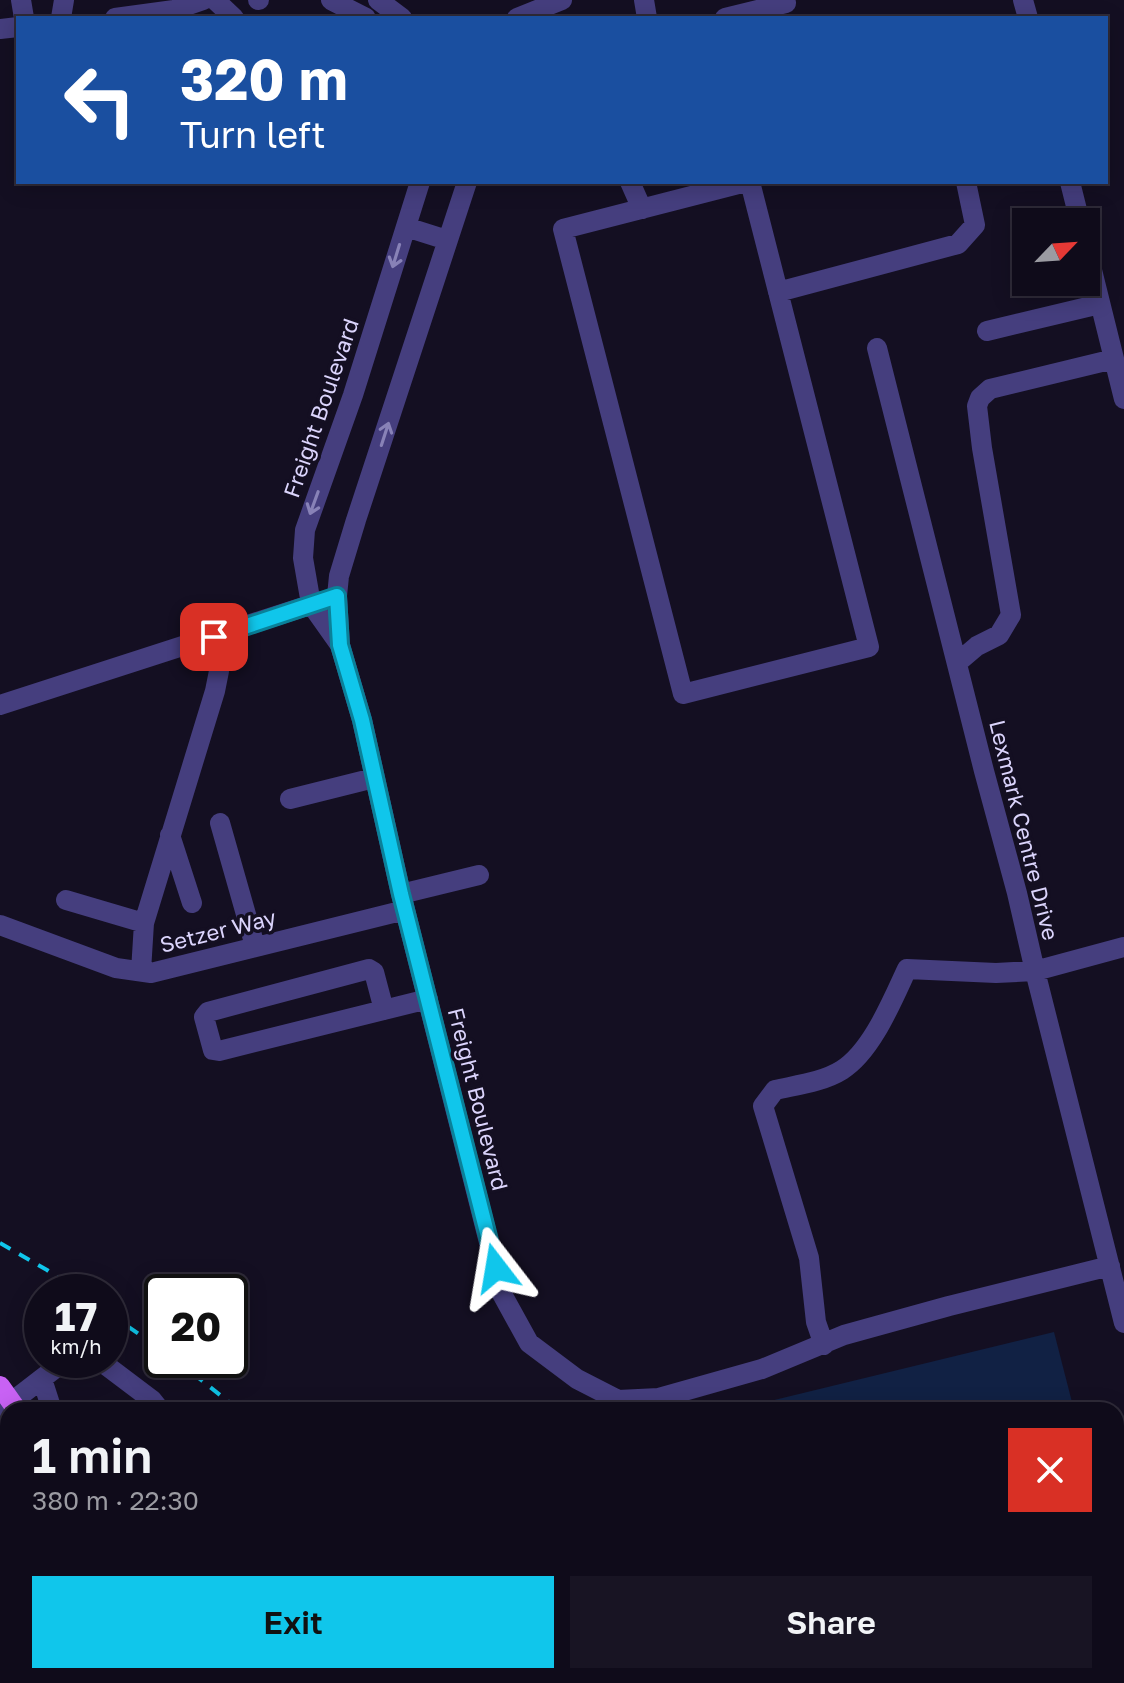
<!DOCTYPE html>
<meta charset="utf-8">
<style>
body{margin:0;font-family:"Golos Text",sans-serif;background:#181423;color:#f1f3f6;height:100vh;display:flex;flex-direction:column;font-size:30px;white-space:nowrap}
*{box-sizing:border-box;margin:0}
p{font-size:26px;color:#9b9ba2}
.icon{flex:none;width:44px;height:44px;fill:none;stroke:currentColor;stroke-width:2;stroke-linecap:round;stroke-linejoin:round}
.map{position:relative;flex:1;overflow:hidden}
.panel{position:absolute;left:0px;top:1402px;width:1124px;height:282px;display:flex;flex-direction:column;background:#0f0b1a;border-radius:24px 24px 0 0;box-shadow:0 4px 20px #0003,0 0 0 2px #2f2b39}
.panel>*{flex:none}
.banner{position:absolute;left:16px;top:16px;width:1092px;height:168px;border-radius:0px;box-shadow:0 4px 20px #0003,0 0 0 2px #2f2b39;background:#1a4fa0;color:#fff;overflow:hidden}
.needle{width:52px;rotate:65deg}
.fabs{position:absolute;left:1012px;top:208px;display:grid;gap:16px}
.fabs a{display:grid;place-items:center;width:88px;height:88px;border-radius:0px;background:#0f0b1a;box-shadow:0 4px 20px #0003,0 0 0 2px #2f2b39;font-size:40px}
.speed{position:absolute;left:24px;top:1274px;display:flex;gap:16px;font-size:40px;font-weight:700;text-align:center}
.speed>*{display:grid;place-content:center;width:104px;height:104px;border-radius:50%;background:#0f0b1a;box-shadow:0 4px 20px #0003,0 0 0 2px #2f2b39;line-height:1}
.speed small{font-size:20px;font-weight:400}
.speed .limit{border:4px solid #111;border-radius:12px;background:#fff;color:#111}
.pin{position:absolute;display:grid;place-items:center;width:68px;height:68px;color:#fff;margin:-34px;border-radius:16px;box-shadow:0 4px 12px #0006}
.me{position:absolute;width:88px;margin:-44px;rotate:346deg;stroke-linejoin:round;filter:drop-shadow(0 0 6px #0008)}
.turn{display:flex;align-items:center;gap:28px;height:168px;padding:0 32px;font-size:36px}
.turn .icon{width:104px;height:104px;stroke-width:2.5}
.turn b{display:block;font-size:56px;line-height:68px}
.round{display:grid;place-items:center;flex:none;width:84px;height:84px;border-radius:0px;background:#181423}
.head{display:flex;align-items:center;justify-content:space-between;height:136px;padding:0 32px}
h1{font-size:48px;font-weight:600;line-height:60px}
.action{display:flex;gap:16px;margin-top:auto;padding:16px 32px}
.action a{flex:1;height:92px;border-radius:0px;background:#10c6eb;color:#111;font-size:32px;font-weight:600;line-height:92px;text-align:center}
.action a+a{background:#181423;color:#f1f3f6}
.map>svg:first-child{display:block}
.water{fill:#112144}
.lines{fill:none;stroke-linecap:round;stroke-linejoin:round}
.stream{stroke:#112144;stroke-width:4}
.minor{stroke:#453e7e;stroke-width:20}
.major{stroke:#c862f4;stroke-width:20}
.rail{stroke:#10c6eb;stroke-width:4;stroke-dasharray:12 10;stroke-linecap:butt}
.oneway{stroke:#8882b7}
.route-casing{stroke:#0a8199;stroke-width:20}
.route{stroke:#10c6eb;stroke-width:14}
.labels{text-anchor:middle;stroke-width:7;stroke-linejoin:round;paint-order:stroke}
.street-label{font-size:22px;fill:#dbd4fc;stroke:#140f22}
</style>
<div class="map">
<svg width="1124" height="1683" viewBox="0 0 1124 1683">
<rect width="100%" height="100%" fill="#140f22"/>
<!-- water -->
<path class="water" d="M1054,1332L1074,1410H733Z"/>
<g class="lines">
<!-- stream -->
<path class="stream" d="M1116,1576L1123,1573
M907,1683L920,1676"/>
<!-- minor -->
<path class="minor" d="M21,0L24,18
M215,0L234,18
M258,0H259
M331,0L366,18
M378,0L402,18
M644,0L647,18
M1023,0L1028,18
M61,18L64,0
M115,18L174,10L203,0
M517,18L562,0
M725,18L786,3L785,0
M0,29L18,27
M467,182L356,520L339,576L337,596L340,645L362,720L401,894L502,1294L529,1343L577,1379L618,1400L659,1398L762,1369L844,1335L949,1306L1110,1266
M630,182L642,209
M746,182L563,229L683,694L869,647L750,182
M1070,182L1080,222
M406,227L447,240
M1086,246L1124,399
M778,292L958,244L975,225L966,182
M987,331L1100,304
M877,348L984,771L1017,893L1035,971L1124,1323
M340,645L311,604L303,558L305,530L353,395L420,182
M957,663L977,646L999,635L1011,615L982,448L977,406L980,398L990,389L1114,359
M0,705L322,601
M290,799L374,778
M220,823L255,946
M170,835L192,903
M401,894L479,875
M66,900L144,923
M0,925L116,968L151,973L405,910
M141,971L144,923L215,691L219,671L214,637
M384,1010L374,972L369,969L208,1012L204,1017L213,1050L219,1051L428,999
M824,1345L816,1322L809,1258L763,1106L775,1090C797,1085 823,1082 842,1070C872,1051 892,1001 907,969L996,973L1035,971L1124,947
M99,1360L152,1400L160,1410
M42,1379L52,1410
M0,1411L66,1360
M0,1488L8,1499
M0,1538L8,1532
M0,1590L8,1585
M264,1676L269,1683
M450,1676L456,1683
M15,1683L26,1676
M49,1683L57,1676
M1121,1683L1120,1652L1124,1633"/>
<!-- major -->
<path class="major" d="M0,1386L17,1410
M210,1676L215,1683"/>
<!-- rail -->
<path class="rail" d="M0,1243L47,1270L78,1292
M110,1314L162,1350
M176,1360L239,1410
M511,1676L518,1683"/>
</g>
<!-- one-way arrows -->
<defs><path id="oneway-shaft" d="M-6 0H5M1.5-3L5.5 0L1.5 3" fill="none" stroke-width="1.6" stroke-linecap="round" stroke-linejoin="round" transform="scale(2)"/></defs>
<g class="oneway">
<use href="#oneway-shaft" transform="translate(396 256) rotate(107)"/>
<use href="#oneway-shaft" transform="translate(385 434) rotate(-72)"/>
<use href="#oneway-shaft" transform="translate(314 503) rotate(110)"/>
</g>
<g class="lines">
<defs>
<path id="route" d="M214,637L337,596L340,645L362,720L401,894L496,1268"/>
</defs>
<!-- route casing -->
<use href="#route" class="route-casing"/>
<!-- route -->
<use href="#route" class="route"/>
</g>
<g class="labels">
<!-- street labels -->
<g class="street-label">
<text transform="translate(321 408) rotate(-71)" y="8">Freight Boulevard</text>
<text transform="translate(1024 830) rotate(76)" y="8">Lexmark Centre Drive</text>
<text transform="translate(218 931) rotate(-14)" y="8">Setzer Way</text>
<text transform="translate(478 1099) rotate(76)" y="8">Freight Boulevard</text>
</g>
</g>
</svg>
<div class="fabs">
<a><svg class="needle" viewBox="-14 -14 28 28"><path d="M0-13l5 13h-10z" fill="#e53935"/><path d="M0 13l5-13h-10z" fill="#9b9ba2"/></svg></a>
</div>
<div class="speed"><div>17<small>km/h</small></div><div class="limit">20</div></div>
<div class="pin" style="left:214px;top:637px;background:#d93025"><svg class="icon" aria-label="arrive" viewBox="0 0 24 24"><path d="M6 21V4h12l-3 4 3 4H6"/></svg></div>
<svg class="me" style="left:496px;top:1268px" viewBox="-20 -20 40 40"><path d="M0-17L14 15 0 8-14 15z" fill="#10c6eb" stroke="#fff" stroke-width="4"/></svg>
<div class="banner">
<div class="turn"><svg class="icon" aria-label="left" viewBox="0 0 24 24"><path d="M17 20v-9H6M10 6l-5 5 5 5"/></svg><div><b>320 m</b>Turn left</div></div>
</div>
<section class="panel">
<div class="head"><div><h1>1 min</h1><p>380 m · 22:30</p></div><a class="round" style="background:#d93025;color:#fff"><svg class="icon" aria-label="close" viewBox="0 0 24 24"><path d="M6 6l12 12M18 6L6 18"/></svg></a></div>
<div class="action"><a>Exit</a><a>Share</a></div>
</section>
</div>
